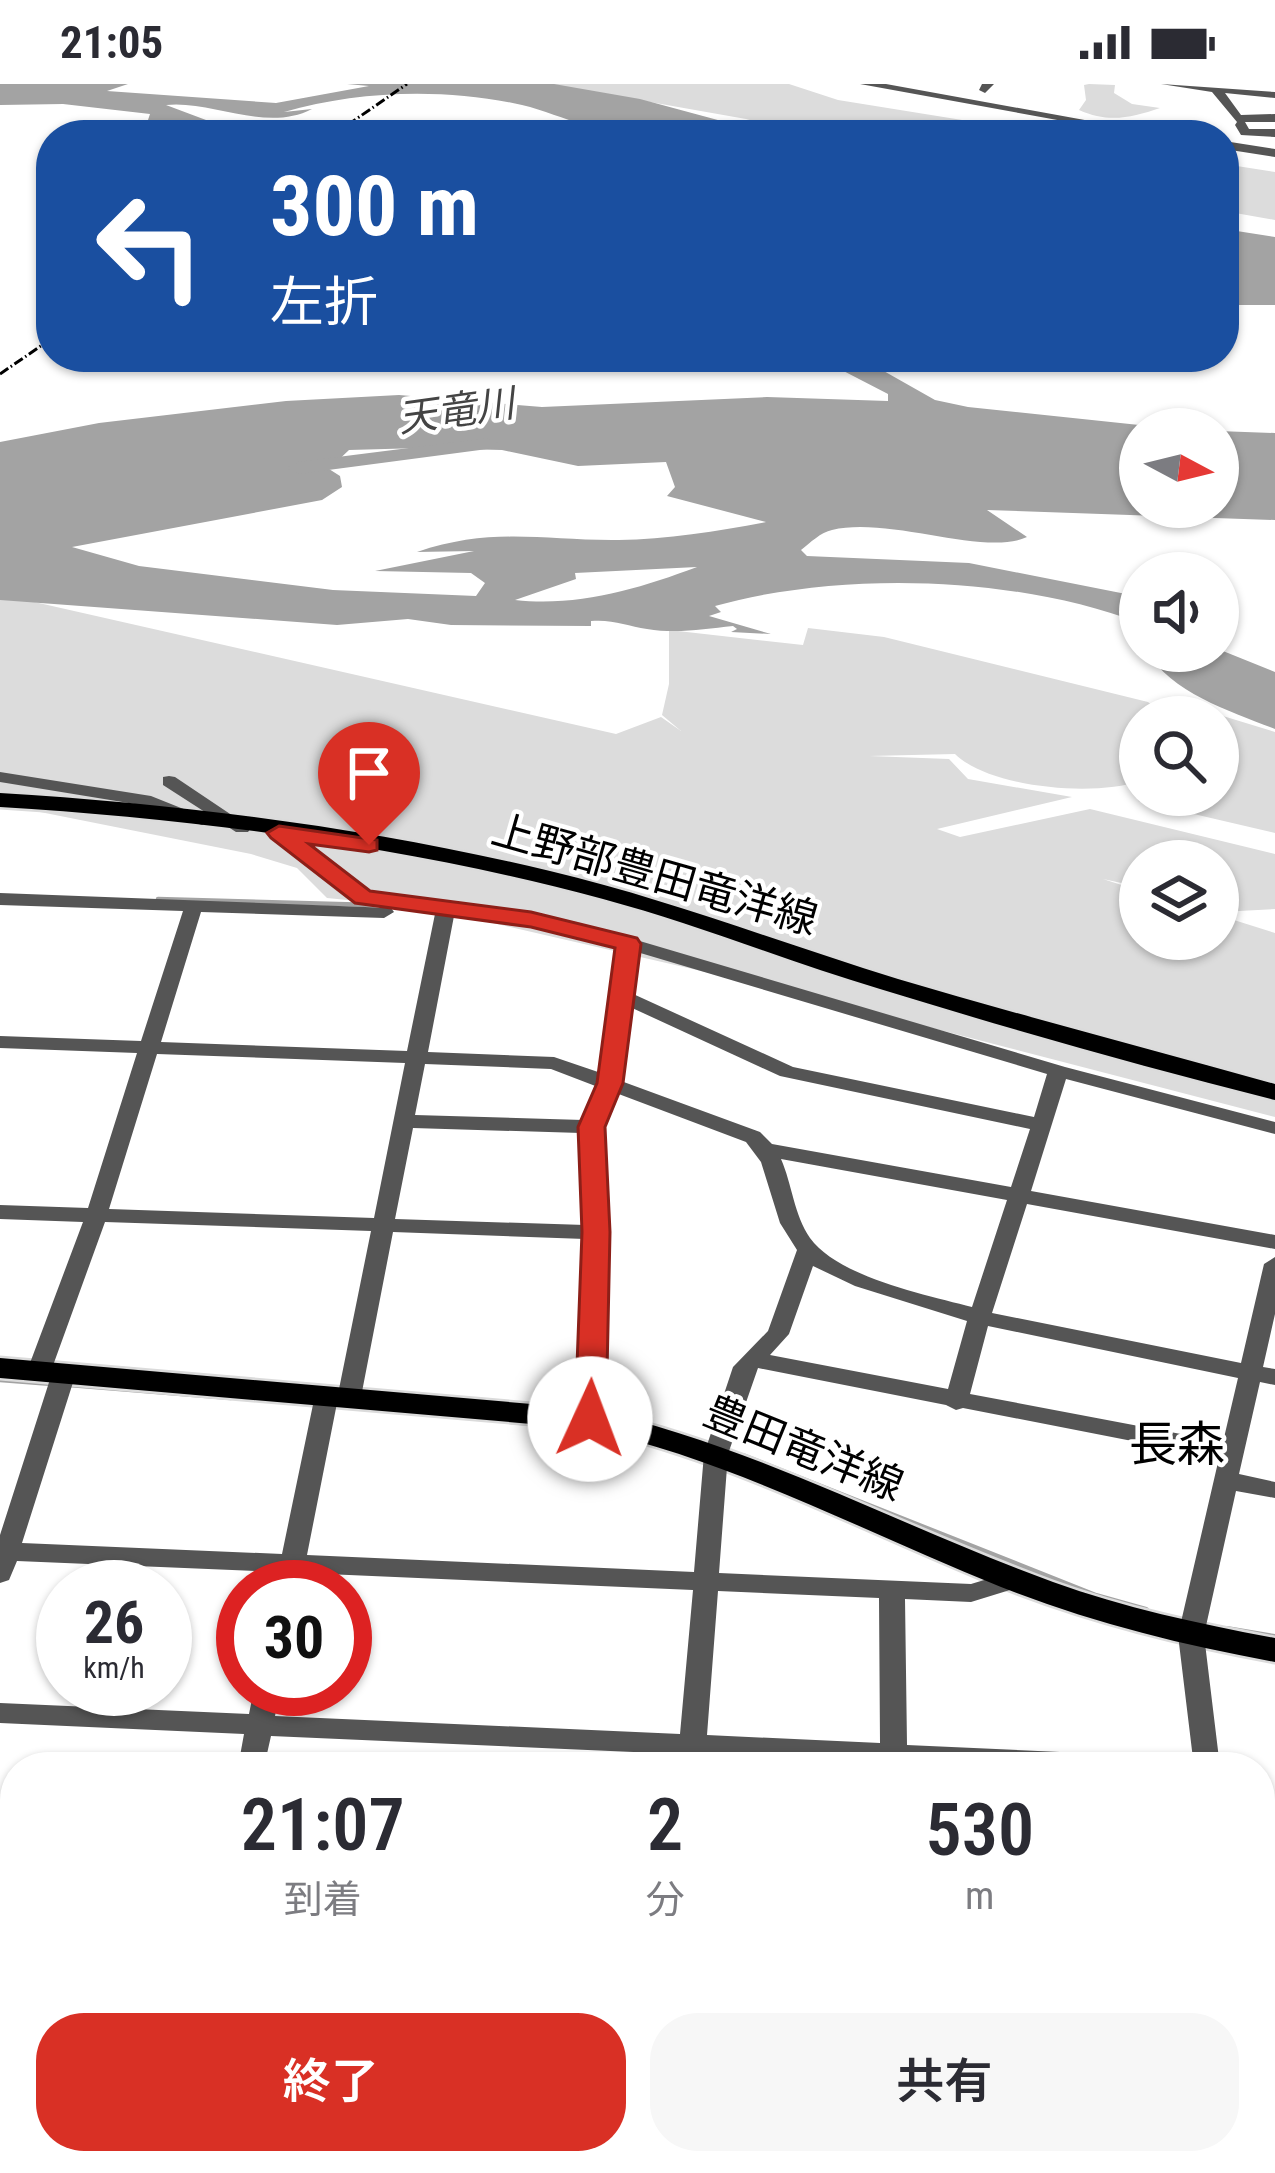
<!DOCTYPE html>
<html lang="ja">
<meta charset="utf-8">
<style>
body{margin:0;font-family:"Roboto Condensed","Noto Sans JP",sans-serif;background:#f7f7f7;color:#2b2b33;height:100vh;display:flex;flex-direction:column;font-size:45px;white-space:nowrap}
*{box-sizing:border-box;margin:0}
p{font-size:39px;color:#7c7c81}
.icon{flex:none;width:66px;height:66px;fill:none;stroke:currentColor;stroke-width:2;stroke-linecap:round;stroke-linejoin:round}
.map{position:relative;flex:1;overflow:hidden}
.panel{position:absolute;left:0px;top:1668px;width:1275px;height:423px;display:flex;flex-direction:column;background:#fff;border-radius:48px 48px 0 0;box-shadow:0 3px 9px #0004}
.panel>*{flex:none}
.hud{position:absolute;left:36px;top:36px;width:1203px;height:252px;border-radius:48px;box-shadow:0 3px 9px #0004;background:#1a4fa0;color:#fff;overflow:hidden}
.needle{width:78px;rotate:97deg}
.controls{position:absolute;left:1119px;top:324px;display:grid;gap:24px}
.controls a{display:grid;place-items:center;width:120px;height:120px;border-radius:50%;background:#fff;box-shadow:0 3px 9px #0004;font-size:60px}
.speed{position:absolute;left:36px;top:1476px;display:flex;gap:24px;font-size:60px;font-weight:700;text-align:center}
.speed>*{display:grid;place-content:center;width:156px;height:156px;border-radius:50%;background:#fff;box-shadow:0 3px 9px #0004;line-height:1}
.speed small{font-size:30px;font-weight:400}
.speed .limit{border:18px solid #d22;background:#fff;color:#111}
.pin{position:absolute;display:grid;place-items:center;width:102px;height:102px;color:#fff;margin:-123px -51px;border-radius:50% 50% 50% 0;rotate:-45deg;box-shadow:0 0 12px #0007}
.pin .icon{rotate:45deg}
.me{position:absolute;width:132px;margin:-66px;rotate:2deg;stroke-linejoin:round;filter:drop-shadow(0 0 9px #0008)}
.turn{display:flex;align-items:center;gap:42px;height:252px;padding:0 36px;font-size:54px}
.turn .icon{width:156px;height:156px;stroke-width:2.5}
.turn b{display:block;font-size:84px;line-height:102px}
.eta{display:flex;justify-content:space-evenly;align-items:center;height:204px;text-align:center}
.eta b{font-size:72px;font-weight:600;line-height:84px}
.cta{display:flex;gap:24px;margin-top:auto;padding:24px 36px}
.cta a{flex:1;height:138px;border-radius:48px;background:#d93025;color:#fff;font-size:48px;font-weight:600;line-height:138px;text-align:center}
.cta a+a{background:#f7f7f7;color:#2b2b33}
.status{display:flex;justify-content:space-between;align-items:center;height:84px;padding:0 60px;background:#fff;direction:ltr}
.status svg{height:33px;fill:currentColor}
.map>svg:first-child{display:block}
.green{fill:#dcdcdc}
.water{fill:#a3a3a3;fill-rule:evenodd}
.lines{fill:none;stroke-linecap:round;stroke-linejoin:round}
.stream-far1{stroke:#a3a3a3;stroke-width:4.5}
.stream{stroke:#a3a3a3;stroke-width:6}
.river{fill:#a3a3a3;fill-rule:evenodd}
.major-casing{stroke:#dbdbdb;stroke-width:5}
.minor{fill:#555;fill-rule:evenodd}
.major{fill:#000;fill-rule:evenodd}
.rail{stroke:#000;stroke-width:3;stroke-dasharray:10 3 1.5 3;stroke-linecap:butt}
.route{fill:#d93025;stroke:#8d1f18;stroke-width:3}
.labels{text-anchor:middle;stroke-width:9;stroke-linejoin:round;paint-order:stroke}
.far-water-label{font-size:39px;font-style:italic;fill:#444;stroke:#fff}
.street-label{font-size:42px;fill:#000;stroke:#fff}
.quarter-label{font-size:48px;fill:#000;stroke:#fff}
</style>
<div class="status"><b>21:05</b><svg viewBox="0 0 49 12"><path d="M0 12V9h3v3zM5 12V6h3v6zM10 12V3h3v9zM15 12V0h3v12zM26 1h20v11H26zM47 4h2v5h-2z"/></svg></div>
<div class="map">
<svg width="1275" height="2089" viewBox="0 0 1275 2089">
<rect width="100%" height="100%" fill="#fff"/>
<!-- green -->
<path class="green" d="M548,0H789L838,16L1056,51H803L746,35Z
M1089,0L1115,1L1114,9L1132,20L1160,24C1131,34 1108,39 1079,26L1086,16L1084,1Z
M1224,80L1275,88V136L1224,127Z
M0,515L30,517L616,650L661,633L681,647L662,631L669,600V546L803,561L808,544L884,553L1148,618L1167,633H1140V697C1094,713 990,704 955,670L869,672L949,675L968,695L1072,713L937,745L960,753L1090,725L1275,770V825L1239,827L1218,822V777H1140V803L1103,795L1140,807V855H1218V831L1275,849V1033L805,911L428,824L327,814L297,784L251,770L0,720Z
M1200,625L1275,648V749L1138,717L1149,711H1218V633H1185L1181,628Z"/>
<!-- water -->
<path class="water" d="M0,0H128L107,7L276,19L369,2L347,0H554L640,15L773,51H685L626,41L620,42L622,51H589L585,41C563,35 544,26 522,21C447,4 359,6 284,28L312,25C266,49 212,16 166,21L246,51H186L147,39L150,30L63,20L0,21Z
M1224,145L1275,153V221H1224Z
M776,273H859L935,316L968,323L1177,345H1140V423H1218V347L1275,349V436L987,426L1027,453C985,473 889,432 832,446C821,448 810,459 801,466L807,472L969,479L1131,511L1140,513V539C1013,491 840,487 715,522L721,528L709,532L771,550L731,548L737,545L733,542C704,545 677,550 647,545C628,542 612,535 591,537V542L451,541L408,535L337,541L0,516V358L99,339L286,317L399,311L542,323L767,313L888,317V310L830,280ZM421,364L502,366L578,382L666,378L675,403L667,412L766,438C720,447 666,455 619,456C544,457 494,442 417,468L474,467L375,487L471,489L485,499L476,512L333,506L139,482L72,463L322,416L342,403L340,392L329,385L349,366ZM697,483C638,505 578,523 515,516L576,495L575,489Z
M1218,565L1275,588V645C1232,628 1171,609 1147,567Z"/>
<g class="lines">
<!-- stream-far1 -->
<path class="stream-far1" d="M158,815L374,821
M0,1296L52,1300
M69,1301L231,1314
M511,1338L596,1346"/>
<!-- stream -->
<path class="stream" d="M743,1372L1096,1512L1146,1526
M1227,1545L1275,1553"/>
<!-- river -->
<path class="river" d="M488,354L499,360L495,364L298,390L287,384L298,378Z"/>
<defs>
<path id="major" d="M0,709C183,720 371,744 550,787C668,815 781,859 898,895C1023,932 1149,965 1275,1000V1016C1143,983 1010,945 880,905C787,877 696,840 603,815C410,763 199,735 0,723Z
M0,1274L590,1325C753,1361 897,1441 1053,1498C1125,1524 1200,1540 1275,1554V1578C1181,1561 1089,1538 1001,1503C864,1448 735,1378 590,1345L0,1294Z"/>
</defs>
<!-- major casing -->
<use href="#major" class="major-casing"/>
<!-- minor -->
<path class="minor" d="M860,0H886L1167,51H1140Z
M982,0H994L985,9L979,6Z
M1161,0L1275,8V14L1225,9L1241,31L1275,30V38H1245L1249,45H1275V53L1241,51L1235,41L1237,38L1212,8Z
M1224,57L1275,65V73L1224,65Z
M0,688L151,712L211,736L202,741L147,722L0,698Z
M169,692L175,693L251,744L248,748H236L163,701V693Z
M279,744L369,808L589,842L1065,983L1275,1038V1050L1066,995L1031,1107L1275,1151V1165L1027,1120L992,1229L1241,1279L1264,1180L1275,1173V1230L1263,1283L1275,1285V1301L1260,1298L1239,1390L1275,1398V1414L1236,1407L1204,1551L1220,1683H1194L1178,1551L1219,1374L963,1324L956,1326L946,1321L758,1284L728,1370L719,1489L971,1500L1014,1487L1023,1490L1027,1496L1023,1502L971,1518L905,1515L907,1661L1169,1673L1178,1676L1182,1683H881V1680L705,1672L704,1683H678L679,1670L271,1652L264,1683H238L244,1650L0,1639V1619L249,1630L254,1605H280L275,1632L680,1650L693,1506L303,1489L301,1503H275L279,1488L17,1477L9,1496L0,1499V1451L52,1289L56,1284H72L76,1289L22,1459L282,1470L315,1311L319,1305L327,1303L338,1310L371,1147L105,1138L51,1287L47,1292H31L27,1287L83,1138L0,1135V1121L88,1124L137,969L0,964V952L141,957L183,827L0,821V809L391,824L394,828L384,834L201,828L161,958L407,967L435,830L356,817L273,753L270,749L273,745ZM454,832L580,851L618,863L601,989L554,973L428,968ZM637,868L1047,990L1034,1033L793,983L631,909ZM630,923L780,992L1030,1045L1011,1103L772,1060L760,1048L621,997ZM157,970L405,979L374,1134L109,1125ZM425,980L551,985L598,1003L583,1036L415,1031ZM616,1009L746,1058L761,1078L780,1139L797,1166L768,1247L733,1283L704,1370L694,1488L307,1471L338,1314L349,1321L357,1319L361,1313L393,1148L585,1155L578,1335L582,1341H598L602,1335L607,1148L601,1043ZM413,1044L581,1049L585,1141L395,1135ZM781,1075L1007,1116L972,1223C926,1211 838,1193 810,1154C794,1131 792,1100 781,1075ZM813,1182L855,1202L967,1237L948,1305L770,1271L789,1250ZM988,1242L1238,1294L1223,1358L970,1310ZM718,1507L879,1514L880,1659L707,1651Z
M0,1820L15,1821V1843L0,1842Z
M1260,1861L1275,1862V1886L1260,1885Z
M0,2044L15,2045V2071L0,2070Z
M1260,2066L1267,2089H1237L1235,2076H1260Z
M153,2076H183L180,2089H150Z
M336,2076H592L602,2080L606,2089H350L340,2085Z
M651,2076H681V2089H651Z"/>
<!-- major -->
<use href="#major" class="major"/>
<!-- rail -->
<path class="rail" d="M333,51L407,0
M0,290L51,255"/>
</g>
<!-- route -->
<path class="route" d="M279,742L377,756V766L369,768L309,760L370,807L531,828L637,854L641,860L623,999L605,1043L610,1148L606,1335L601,1342H580L575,1335L582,1148L578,1043L597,999L615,864L531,843L355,819L271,754L267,749Z"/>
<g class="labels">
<!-- far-water labels -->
<g class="far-water-label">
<text transform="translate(456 326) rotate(-8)" y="14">天竜川</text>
</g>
<!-- street labels -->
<g class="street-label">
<text transform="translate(655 790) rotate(16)" y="15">上野部豊田竜洋線</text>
<text transform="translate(804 1364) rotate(22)" y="15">豊田竜洋線</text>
</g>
<!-- quarter labels -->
<g class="quarter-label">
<text x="1177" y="1377">長森</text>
</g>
</g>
</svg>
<div class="controls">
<a><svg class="needle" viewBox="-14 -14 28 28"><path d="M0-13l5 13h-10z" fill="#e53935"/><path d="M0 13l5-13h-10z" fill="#7c7c81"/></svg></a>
<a><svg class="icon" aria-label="sound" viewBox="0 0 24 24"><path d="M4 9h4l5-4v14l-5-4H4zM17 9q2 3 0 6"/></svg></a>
<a><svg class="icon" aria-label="search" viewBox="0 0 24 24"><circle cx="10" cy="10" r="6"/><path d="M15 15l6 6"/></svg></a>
<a><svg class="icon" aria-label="layers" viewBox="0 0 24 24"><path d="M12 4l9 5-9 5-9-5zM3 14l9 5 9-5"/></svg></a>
</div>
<div class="speed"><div>26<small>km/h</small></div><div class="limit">30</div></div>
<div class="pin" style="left:369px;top:761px;background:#d93025"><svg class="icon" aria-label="arrive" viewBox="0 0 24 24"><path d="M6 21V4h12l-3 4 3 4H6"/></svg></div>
<svg class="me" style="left:590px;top:1335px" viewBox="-20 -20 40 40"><circle r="19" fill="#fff"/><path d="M0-13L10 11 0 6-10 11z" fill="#d93025"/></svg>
<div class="hud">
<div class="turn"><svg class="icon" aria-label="left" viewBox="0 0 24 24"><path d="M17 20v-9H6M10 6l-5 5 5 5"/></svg><div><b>300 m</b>左折</div></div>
</div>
<section class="panel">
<div class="eta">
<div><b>21:07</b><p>到着</p></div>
<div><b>2</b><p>分</p></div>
<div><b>530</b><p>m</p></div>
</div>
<div class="cta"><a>終了</a><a>共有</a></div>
</section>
</div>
